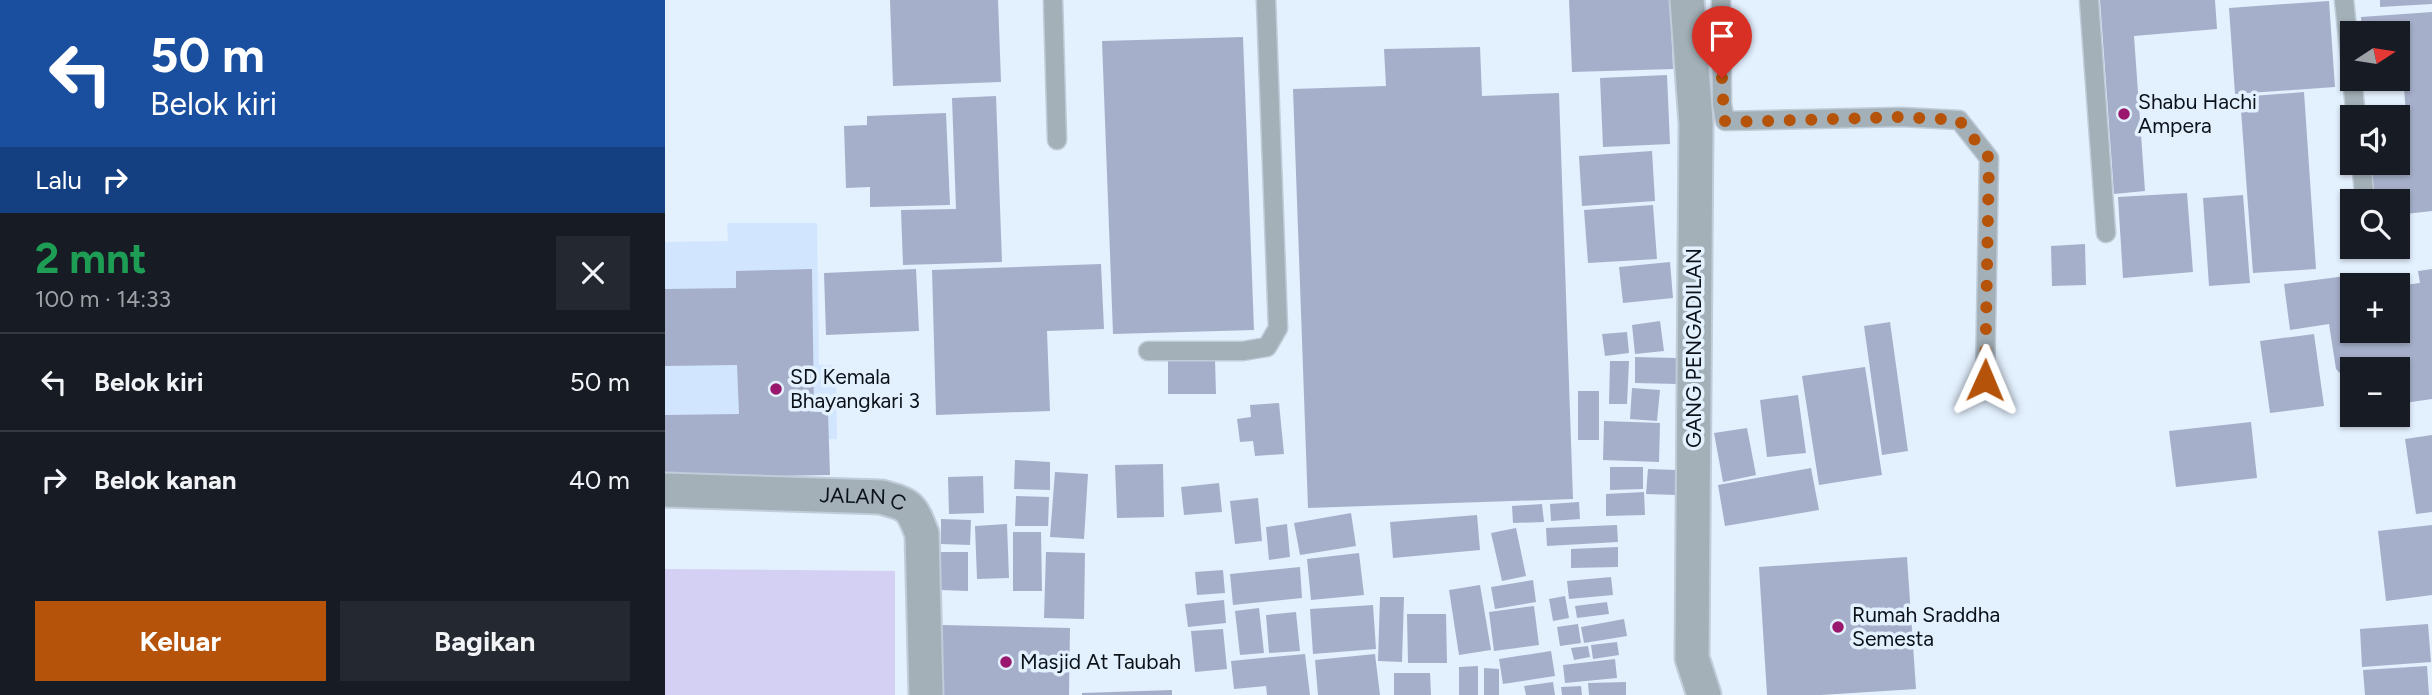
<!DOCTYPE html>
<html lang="id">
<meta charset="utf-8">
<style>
body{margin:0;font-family:Figtree,sans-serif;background:#242831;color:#f1f3f6;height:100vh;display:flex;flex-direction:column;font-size:26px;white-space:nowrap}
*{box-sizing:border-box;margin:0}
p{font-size:23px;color:#9ea1a6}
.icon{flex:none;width:38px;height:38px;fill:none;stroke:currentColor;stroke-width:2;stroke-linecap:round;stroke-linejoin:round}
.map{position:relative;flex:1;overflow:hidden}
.sheet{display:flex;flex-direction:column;background:#171b24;width:665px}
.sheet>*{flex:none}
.banner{background:#1a4fa0;color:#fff;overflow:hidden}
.needle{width:46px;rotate:78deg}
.buttons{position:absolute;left:1675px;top:21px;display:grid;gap:14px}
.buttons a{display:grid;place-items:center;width:70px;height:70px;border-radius:0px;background:#171b24;box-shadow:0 2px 5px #0004;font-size:35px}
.pin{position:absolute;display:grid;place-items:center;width:60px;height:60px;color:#fff;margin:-72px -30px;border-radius:50% 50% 50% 0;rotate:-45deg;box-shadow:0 0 7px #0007}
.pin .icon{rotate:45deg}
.me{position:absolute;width:77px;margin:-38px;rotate:1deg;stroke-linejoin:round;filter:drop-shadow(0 0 5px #0008)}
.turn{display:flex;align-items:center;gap:24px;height:147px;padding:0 35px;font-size:32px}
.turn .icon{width:91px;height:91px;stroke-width:2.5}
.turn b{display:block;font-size:49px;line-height:60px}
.then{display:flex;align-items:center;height:66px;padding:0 35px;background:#0003;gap:14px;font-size:26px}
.round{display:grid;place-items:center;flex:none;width:74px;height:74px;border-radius:0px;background:#242831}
.headline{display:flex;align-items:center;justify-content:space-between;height:119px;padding:0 35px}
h1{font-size:42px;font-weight:700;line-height:52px;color:#1e9e55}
.primary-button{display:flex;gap:14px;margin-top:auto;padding:14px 35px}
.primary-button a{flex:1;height:80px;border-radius:0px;background:#b45309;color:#fff;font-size:28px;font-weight:700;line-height:80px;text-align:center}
.primary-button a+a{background:#242831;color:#f1f3f6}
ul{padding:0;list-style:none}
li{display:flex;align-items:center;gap:21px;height:98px;padding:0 35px;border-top:2px solid #363941}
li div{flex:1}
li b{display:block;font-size:26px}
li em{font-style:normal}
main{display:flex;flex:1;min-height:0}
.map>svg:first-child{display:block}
.built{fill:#d1e6fe}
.green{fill:#d3d0f3}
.building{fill:#a6afca}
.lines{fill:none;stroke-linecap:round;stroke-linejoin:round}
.lane-casing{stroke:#c0ccd9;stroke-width:21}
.street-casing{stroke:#c0ccd9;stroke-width:37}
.lane{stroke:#a3b0b7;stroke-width:18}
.street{stroke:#a3b0b7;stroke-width:33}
.route{stroke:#b45309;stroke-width:12;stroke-dasharray:0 21.6}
.poi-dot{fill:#99186e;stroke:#e3f0fe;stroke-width:2.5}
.labels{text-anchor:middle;stroke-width:7;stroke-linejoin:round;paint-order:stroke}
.poi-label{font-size:21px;fill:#0a1119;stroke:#e3f0fe;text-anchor:start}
.street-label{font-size:21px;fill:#0a1119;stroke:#e3f0fe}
</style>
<main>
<section class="sheet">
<div class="banner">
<div class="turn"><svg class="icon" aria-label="left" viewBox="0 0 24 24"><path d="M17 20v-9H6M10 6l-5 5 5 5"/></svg><div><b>50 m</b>Belok kiri</div></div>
<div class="then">Lalu<svg class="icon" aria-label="right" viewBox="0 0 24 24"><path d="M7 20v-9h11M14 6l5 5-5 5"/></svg></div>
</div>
<div class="headline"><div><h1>2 mnt</h1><p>100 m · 14:33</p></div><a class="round"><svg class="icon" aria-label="close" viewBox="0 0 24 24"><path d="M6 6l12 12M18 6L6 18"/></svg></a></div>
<ul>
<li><svg class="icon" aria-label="left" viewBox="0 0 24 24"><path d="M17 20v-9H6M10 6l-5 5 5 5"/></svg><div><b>Belok kiri</b></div><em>50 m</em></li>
<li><svg class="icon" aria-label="right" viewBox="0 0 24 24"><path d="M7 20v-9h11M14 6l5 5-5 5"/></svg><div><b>Belok kanan</b></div><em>40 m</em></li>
</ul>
<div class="primary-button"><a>Keluar</a><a>Bagikan</a></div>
</section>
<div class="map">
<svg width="1767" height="695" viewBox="0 0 1767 695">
<rect width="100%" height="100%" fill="#e3f0fe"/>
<!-- built -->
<path class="built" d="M62,223H152L154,365H171L172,439L0,440V242L63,241Z"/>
<!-- green -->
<path class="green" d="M0,569L230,571V695H0Z"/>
<!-- building -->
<path class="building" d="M225,0H333L336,82L228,86Z
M904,0H1005L1008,69L907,72Z
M1435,0H1550L1552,29L1469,36L1480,191L1449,194Z
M1715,0H1767V4L1715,7Z
M1664,1L1670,87L1570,94L1564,8Z
M1767,12V211L1732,215V201H1708L1704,166L1709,163H1732V130L1741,117L1738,71H1732V33H1697L1696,17Z
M578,37L589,330L448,334L437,41Z
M815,47L817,96L894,93L908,499L643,508L628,89L721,86L719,49Z
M1002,75L1005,144L938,147L935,78Z
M1639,92L1651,269L1588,273L1575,97Z
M331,96L337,262L238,265L236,210L291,209L287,98Z
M281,113L285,205L205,207V187L181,188L179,126L202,125V116Z
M987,151L990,201L917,206L914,156Z
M1522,193L1528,272L1458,278L1453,197Z
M1578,195L1585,283L1544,286L1538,198Z
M988,205L992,259L923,263L919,210Z
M1420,244L1421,285L1387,286L1386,246Z
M1005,262L1008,298L958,303L954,267Z
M436,264L439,329L382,331L385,411L271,415L267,270Z
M147,269L149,412H163L165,475L0,478V415L74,414L72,365L0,366V289L71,288V271Z
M251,269L254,331L161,335L159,273Z
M1767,269V399L1732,404V369H1687V386L1671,369L1664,324L1625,330L1619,284L1681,276L1683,293H1687V331H1732V286L1755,283L1753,271Z
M995,321L999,351L970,354L967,325Z
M1225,322L1243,451L1217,455L1199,326Z
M962,332L964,353L940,356L937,334Z
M1649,334L1659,406L1605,413L1595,341Z
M970,357L1012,358V384L970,383Z
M550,359L551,394H503V360Z
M945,361H964L962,404H944Z
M1200,367L1217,475L1154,485L1137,376Z
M967,388L995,390L992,421L965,419Z
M913,391H934V440H913Z
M1133,395L1141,453L1102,457L1095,400Z
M614,403L619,454L590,456L588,441L575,442L572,419L586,417L585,405Z
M939,421L995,423L994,462L938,460Z
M1586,422L1592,478L1511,487L1504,431Z
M1082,428L1091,475L1058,482L1049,433Z
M1767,435V512L1751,514L1740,439Z
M350,460L385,462V490L349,489Z
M498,464L499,517L452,518L450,465Z
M945,467H978V489L945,490Z
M1146,468L1154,510L1060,526L1053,485Z
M983,469L1012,470L1010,495L981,494Z
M390,472L423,474L419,539L385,537Z
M318,476L319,513L284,514L283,477Z
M554,483L557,512L519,515L516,487Z
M979,492L980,515L941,516V494Z
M351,496L384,497L383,526H350Z
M593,498L597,541L570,544L565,501Z
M914,502L915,519L886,521L885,504Z
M877,504L879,522L848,523L847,506Z
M686,513L691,546L635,555L629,523Z
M812,515L815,550L728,558L725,522Z
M276,519L306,520L305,545L276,544Z
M342,524L344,578L312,579L310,526Z
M622,524L625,557L604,560L601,527Z
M952,525L953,542L882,546L881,528Z
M1767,525V595L1721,601L1713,531Z
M851,528L861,576L837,581L826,533Z
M348,532H376L377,591H348Z
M953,547V567L906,568V549Z
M276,552H303V591L276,590Z
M381,552L420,553L419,619L379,618Z
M694,553L699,595L646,600L642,559Z
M1242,557L1251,689L1156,695H1102L1094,567Z
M635,567L637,598L568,605L565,574Z
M558,570L560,593L532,595L530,572Z
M946,577L948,595L904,599L902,581Z
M868,580L871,602L830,609L826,587Z
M815,585L826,650L794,655L784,590Z
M900,596L904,618L888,621L884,599Z
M715,597H739L737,662L713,661Z
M559,600L561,623L523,627L520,604Z
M942,602L944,614L912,618L910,606Z
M708,605L711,649L648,654L645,609Z
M869,606L874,645L829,651L824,612Z
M594,608L599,653L575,655L570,611Z
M631,612L635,651L604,653L601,615Z
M742,614H781L782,663H743Z
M959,619L962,636L919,643L916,627Z
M913,624L916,643L895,646L892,627Z
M1763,624L1766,662L1697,667L1695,629Z
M277,625L405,628L404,695H276Z
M558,629L562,669L530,672L526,631Z
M952,642L954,655L928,659L926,645Z
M923,646L925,657L909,660L906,648Z
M886,651L890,676L838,684L834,659Z
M640,654L645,695H602L601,686L569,689L566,661Z
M710,654L715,695H653L650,660Z
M950,659L952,678L900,683L898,665Z
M813,666V695H794V667Z
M1762,666L1764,695H1700L1698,670Z
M819,668L834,669V695H819Z
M729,673H765L766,695H729Z
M888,682L890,695H861L859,686Z
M961,682V695H924L923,683Z
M916,686L917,695H897L896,687Z
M507,690V695H417V693Z"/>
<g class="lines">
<defs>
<path id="lane" d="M388,0L392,140
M1056,0L1057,104L1060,121L1236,117L1294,120L1324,158L1320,380
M1424,0L1441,233
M1679,0L1687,76
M1687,79L1691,117
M1696,163L1700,201
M483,351H578L602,347L613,328L601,0"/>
<g id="street">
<path d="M1022,0L1031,123L1027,658L1039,695"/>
<path id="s1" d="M0,490L216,497C246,505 246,506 257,534L261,695"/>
</g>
</defs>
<!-- lane casing -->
<use href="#lane" class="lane-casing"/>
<!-- street casing -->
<use href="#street" class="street-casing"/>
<!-- lane -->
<use href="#lane" class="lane"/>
<!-- street -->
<use href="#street" class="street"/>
</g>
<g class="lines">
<!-- route -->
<path class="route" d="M1057,78L1059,117L1060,121L1067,122L1236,117L1294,120L1324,158L1320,380"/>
</g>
<!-- markers -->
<g class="poi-dot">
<circle cx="1459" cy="114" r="7"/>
<circle cx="111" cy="389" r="7"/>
<circle cx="1173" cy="627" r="7"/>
<circle cx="341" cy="662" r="7"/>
</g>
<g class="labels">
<!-- poi labels -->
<g class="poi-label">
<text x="1473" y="109">Shabu Hachi<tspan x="1473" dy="24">Ampera</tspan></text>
<text x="125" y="384">SD Kemala<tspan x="125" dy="24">Bhayangkari 3</tspan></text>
<text x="1187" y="622">Rumah Sraddha<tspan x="1187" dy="24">Semesta</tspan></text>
<text x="355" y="669">Masjid At Taubah</text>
</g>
<!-- street labels -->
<g class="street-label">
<text transform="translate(1029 348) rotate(-90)" y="7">GANG PENGADILAN</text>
<text dy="7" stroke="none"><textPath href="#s1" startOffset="198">JALAN C</textPath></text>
</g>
</g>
</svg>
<div class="buttons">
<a><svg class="needle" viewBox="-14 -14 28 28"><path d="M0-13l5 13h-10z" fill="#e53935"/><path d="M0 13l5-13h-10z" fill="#9ea1a6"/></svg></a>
<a><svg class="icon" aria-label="sound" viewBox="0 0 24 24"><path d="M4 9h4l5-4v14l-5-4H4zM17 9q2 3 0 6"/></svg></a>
<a><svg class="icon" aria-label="search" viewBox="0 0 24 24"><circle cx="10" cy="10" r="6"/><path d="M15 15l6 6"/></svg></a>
<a>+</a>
<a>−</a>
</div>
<div class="pin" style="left:1057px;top:78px;background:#d93025"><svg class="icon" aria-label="arrive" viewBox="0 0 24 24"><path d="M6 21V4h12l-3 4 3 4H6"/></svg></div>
<svg class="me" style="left:1320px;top:380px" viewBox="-20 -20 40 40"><path d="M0-17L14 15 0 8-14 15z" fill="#b45309" stroke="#fff" stroke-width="4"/></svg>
</div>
</main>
